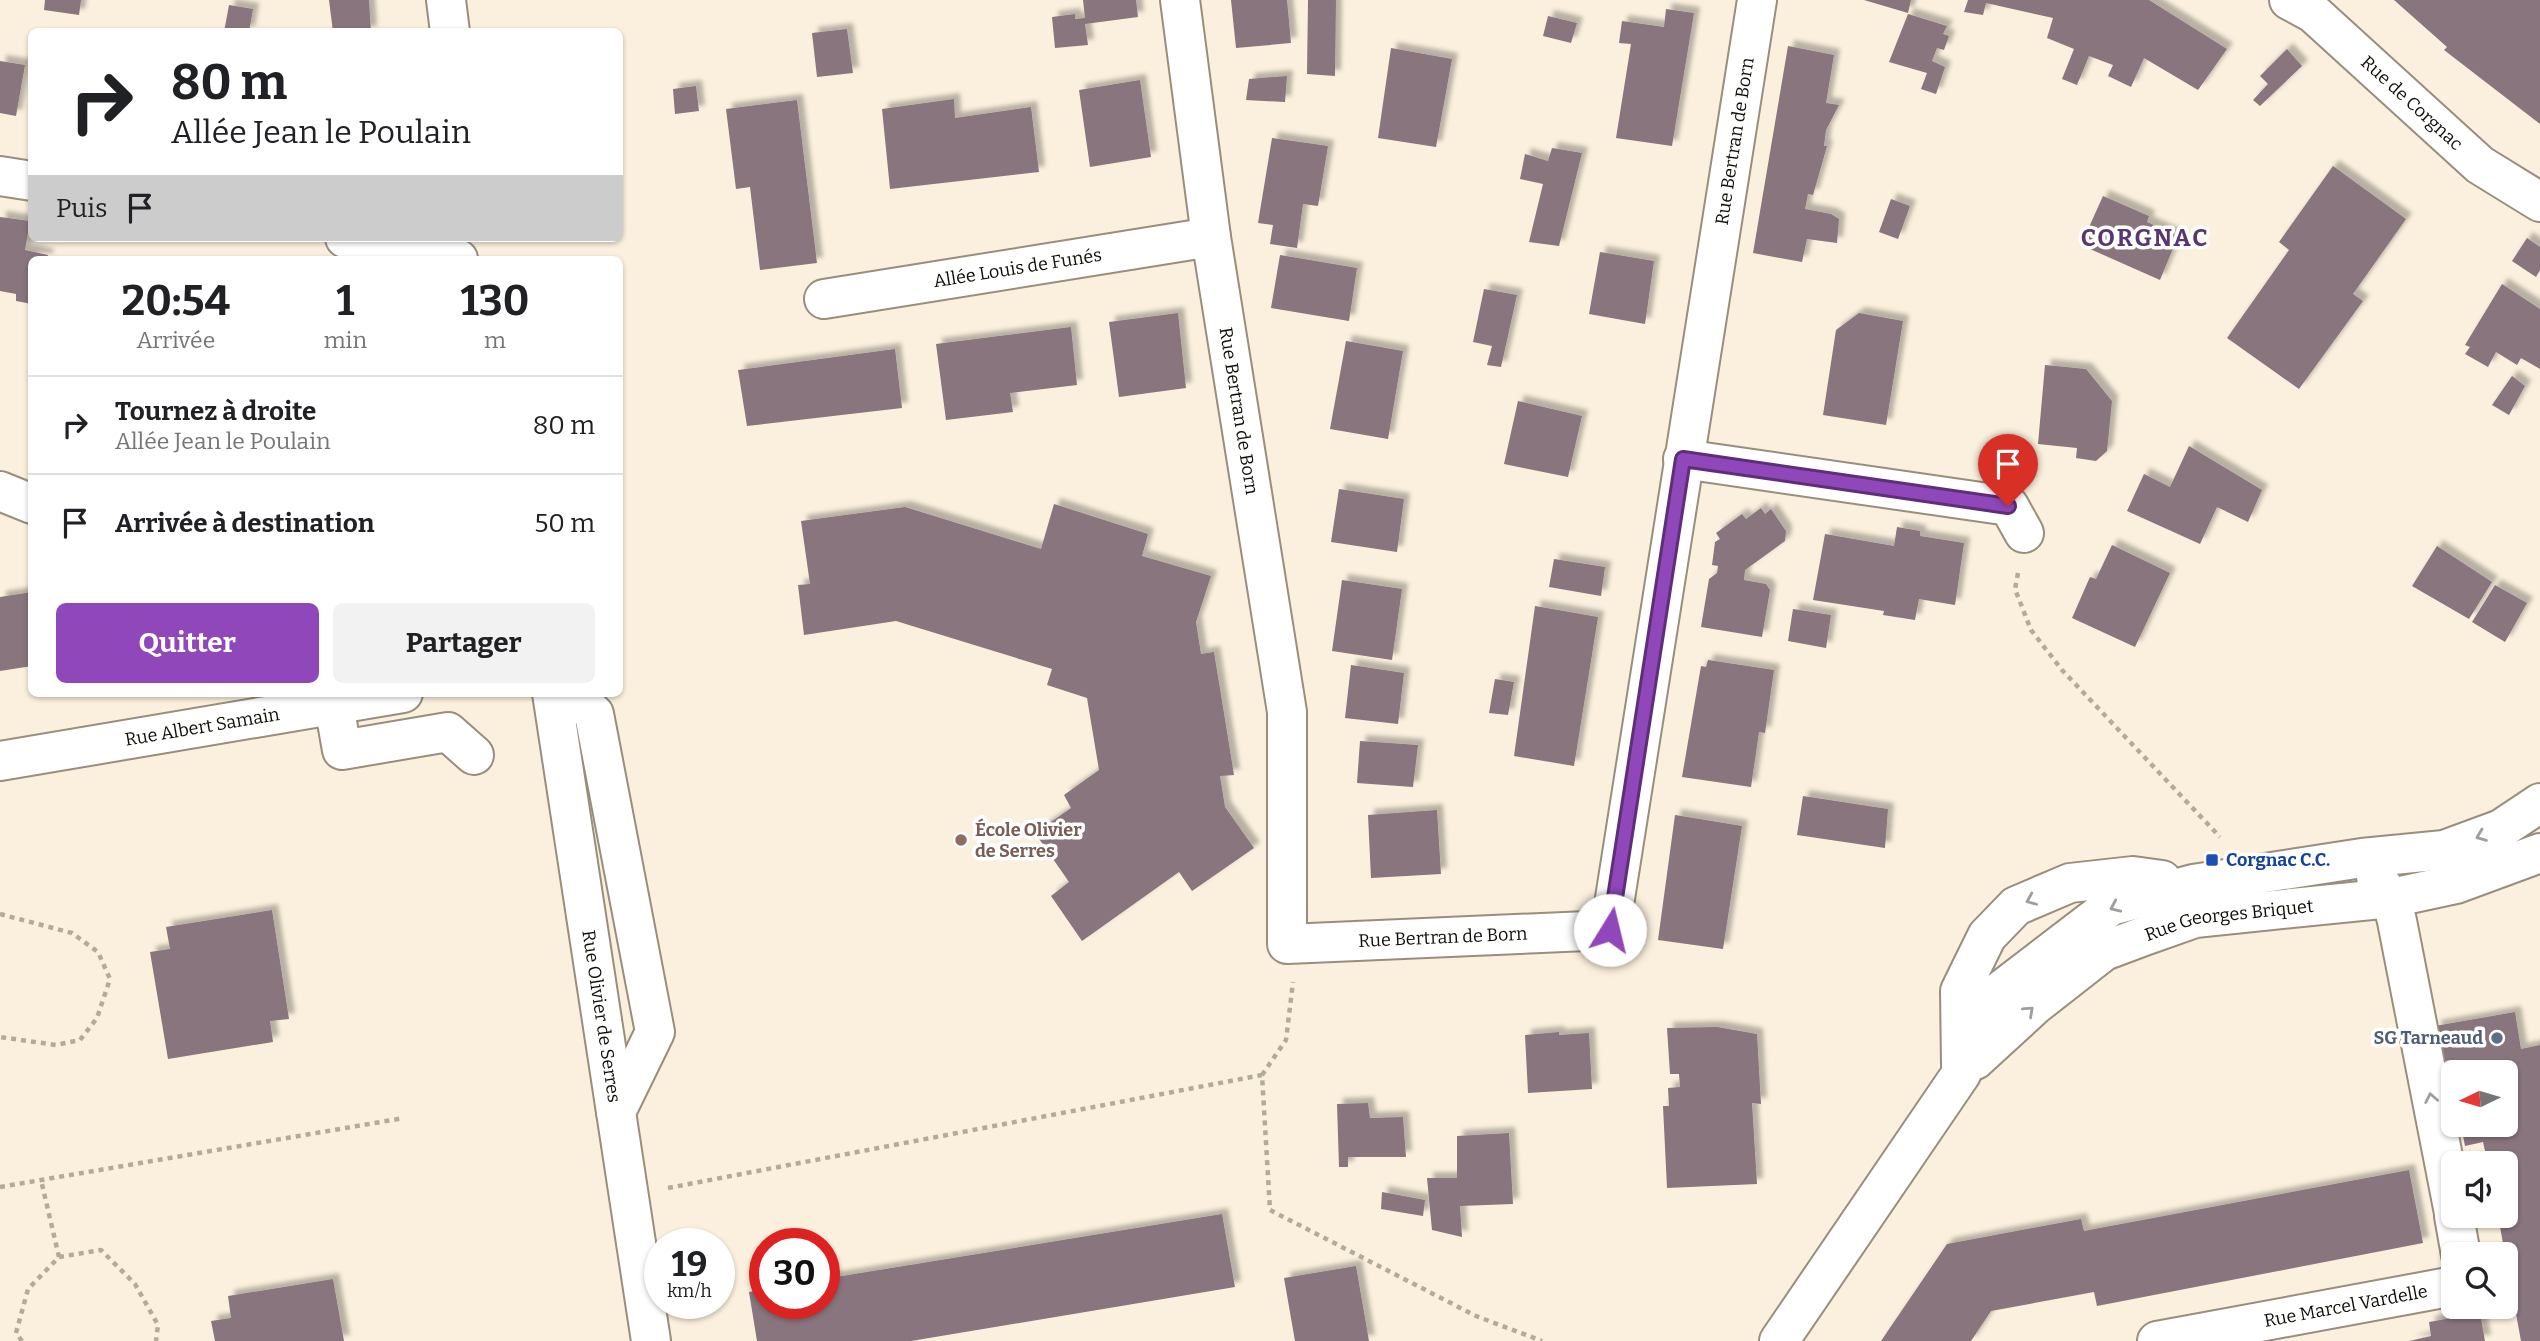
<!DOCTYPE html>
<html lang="fr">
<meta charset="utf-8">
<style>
body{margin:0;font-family:Bitter,serif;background:#f2f2f2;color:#202124;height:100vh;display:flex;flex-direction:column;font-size:26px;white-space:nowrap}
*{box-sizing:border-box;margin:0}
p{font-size:23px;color:#757577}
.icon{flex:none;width:38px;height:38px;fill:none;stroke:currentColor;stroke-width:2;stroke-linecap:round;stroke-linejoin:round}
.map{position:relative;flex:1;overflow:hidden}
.sheet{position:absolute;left:28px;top:256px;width:595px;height:441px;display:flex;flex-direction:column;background:#fff;border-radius:10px;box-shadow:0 2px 5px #0004}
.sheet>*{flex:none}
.top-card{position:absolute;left:28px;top:28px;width:595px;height:214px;border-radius:10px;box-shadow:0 2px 5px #0004;background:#fff;color:#202124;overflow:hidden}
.needle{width:46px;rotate:265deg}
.tools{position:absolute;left:2441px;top:1060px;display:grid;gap:14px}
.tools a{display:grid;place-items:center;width:77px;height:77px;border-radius:10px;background:#fff;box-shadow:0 2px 5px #0004;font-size:35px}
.speed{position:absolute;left:644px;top:1228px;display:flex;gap:14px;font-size:35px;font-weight:700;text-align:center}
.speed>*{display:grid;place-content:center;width:91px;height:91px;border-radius:50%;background:#fff;box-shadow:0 2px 5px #0004;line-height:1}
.speed small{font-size:18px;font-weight:400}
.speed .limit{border:10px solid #d22;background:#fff;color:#111}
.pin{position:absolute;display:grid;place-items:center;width:60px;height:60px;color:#fff;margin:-72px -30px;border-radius:50% 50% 50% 0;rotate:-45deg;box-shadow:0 0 7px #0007}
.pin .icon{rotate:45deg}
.me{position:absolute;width:77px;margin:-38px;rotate:9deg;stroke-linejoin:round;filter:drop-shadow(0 0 5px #0008)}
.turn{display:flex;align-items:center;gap:24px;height:147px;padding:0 28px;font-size:32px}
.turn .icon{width:91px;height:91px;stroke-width:2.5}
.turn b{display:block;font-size:49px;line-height:60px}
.then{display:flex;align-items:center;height:66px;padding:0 28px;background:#0003;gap:14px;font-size:26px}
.eta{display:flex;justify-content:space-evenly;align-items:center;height:119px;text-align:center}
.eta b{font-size:42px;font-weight:700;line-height:49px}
.cta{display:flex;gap:14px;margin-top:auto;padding:14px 28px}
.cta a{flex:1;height:80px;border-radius:10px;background:#9047b9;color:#fff;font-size:28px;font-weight:700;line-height:80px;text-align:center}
.cta a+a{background:#f2f2f2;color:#202124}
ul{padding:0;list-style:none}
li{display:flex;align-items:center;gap:21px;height:98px;padding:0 28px;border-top:2px solid #e0e0e0}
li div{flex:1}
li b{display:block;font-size:26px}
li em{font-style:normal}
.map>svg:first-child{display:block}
.building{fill:#88747d;filter:url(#shadow)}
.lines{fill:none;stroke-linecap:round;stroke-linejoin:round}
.minor-casing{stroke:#988e7d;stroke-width:42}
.path{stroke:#b2aa9b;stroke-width:4.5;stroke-dasharray:5 5;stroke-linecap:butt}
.minor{stroke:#fff;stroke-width:38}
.oneway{stroke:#9f9e9c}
.route-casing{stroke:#5e2e78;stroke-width:18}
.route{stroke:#9047b9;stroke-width:12}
.education-dot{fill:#8d6e63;stroke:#fff;stroke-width:2.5}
.transit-dot{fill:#1a4fb4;stroke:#fff;stroke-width:2.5}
.service-dot{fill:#5c6f8a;stroke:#fff;stroke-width:2.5}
.labels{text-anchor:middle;stroke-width:7;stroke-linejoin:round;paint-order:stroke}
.street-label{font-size:18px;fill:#100d07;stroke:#fff}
.education-label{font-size:18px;font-weight:bold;fill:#785e54;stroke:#fff;text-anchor:start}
.transit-label{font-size:18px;font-weight:bold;fill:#164399;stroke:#fff;text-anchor:start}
.service-label{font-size:18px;font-weight:bold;fill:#4e5e75;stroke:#fff;text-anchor:end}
.district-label{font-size:24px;font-weight:bold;letter-spacing:2px;fill:#5a366f;stroke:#fff}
</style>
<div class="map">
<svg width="2540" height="1341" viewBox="0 0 2540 1341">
<defs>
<filter id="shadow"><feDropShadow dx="6" dy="-6" stdDeviation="2" flood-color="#0004"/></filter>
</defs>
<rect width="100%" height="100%" fill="#fbf0dd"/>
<!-- building -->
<path class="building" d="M45,0H81L79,15L44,10Z
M329,0H369L371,32H333Z
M1083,0H1136L1138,17L1085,24L1088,45L1055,48L1052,17L1075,14V19L1085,18Z
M1231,0H1287L1291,43L1236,48Z
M1308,0H1336L1335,76L1307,74Z
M1864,0H1911L1908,13Z
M1968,0H2149L2227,49L2198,90L2144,58L2131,87L2108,76L2113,65L2089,56L2077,85L2062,79L2074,49L2047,38L2053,18L1986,3L1983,15L1964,12Z
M2394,0H2540V124L2444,50L2447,47Z
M229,5L253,9L249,32H224Z
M1666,9L1694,13L1672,146L1616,138L1631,44L1619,43L1622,21L1664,27Z
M1908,14L1947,26L1943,34L1949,36L1944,50L1937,48L1932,61L1945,67L1936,94L1921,89L1927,73L1889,62Z
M1548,16L1577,23L1571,43L1543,36Z
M847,29L853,73L817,77L812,33Z
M1788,46L1834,55L1826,103L1839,105L1826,130L1824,146H1827L1813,195L1808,194L1805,209L1831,214L1839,219L1837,243L1807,239L1802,262L1753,253Z
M1391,48L1452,59L1436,147L1378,138Z
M2287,49L2302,66L2260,106L2253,100L2268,84L2260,76Z
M0,61L25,65L16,116L0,113Z
M1287,76L1285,102L1246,100L1249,79Z
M1140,80L1151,157L1090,167L1079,90Z
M696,86L699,111L675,114L673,89Z
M954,99L955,118L1031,107L1039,172L890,189L882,109Z
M797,100L817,263L760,270L750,187L736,189L726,109Z
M1272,138L1328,146L1318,206L1303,204L1297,248L1270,244L1273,225L1258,223Z
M1552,148L1582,153L1559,246L1529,242L1543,184L1520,179L1525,154L1548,161Z
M2333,166L2406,219L2353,294L2363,301L2299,389L2227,338L2289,250L2279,242Z
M2103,196L2149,216L2147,222L2178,236L2160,280L2081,245Z
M1891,199L1910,206L1898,239L1879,232Z
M0,217L30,221L25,250L48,255L47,259H32V304L16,301V294L0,291Z
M2527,238L2540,247V270L2536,277L2512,261Z
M1600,252L1654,261L1645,324L1589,314Z
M1280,255L1357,268L1349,321L1271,308Z
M2502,284L2540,309V369L2521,358L2517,365L2496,352L2488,367L2465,354L2470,347L2465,345Z
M1484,289L1517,295L1501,367L1487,365L1492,346L1473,342Z
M1178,313L1186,388L1119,397L1109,322Z
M1859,313L1903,321L1886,425L1823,415L1836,330Z
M1071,327L1077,385L1010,393L1013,412L946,420L936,344Z
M1346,341L1403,351L1388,439L1330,429Z
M895,349L902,408L747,426L738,370Z
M2045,365L2086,369L2112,401L2107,451L2096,461L2076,458L2077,448L2038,444Z
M2512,376L2525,386L2509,415L2492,405Z
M1518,401L1582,416L1568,477L1504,464Z
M2189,446L2262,490L2248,522L2217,507L2200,544L2127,511L2144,474L2170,487Z
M1339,489L1404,499L1397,552L1331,542Z
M1054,504L1148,534L1142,556L1211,576L1196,622L1201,654L1214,652L1234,775L1220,776L1225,807L1254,848L1192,891L1179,872L1082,941L1051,896L1069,882L1035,833L1071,808L1064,795L1099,770L1087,698L1047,685L1052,669L896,621L804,635L798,585L810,584L801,521L905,507L1041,549Z
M1761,508L1765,514L1771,509L1786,531L1785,541L1745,570L1744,580L1766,584L1770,590L1762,637L1701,627L1709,579L1717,573L1718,566L1712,565L1715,542L1720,539L1716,533L1742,514L1746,519Z
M1897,527L1920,531V536L1964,543L1955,605L1919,599L1915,620L1883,615L1884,611L1813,600L1825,534L1894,546Z
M2112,545L2170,573L2135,647L2072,618L2090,577L2096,579Z
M2437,546L2492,582L2469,619L2412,586Z
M1554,559L1605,567L1601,596L1549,587Z
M1342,580L1402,589L1392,660L1332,651Z
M2495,585L2527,603L2505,642L2472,622Z
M32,592V666L0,671V597Z
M1535,606L1598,617L1574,766L1514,756Z
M1793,609L1831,615L1826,648L1788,641Z
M1708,660L1774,670L1765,733L1759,732L1751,787L1682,777L1701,666L1706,667Z
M1351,665L1404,673L1398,724L1345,718Z
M1495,679L1514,682L1508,715L1489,713Z
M1360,741L1418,745L1413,787L1357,783Z
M1803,796L1888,809L1885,848L1797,835Z
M1437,810L1441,874L1371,878L1368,815Z
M1675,815L1742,826L1723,949L1658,940Z
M272,910L289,1019L270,1021L273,1042L168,1059L150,952L170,949L166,927Z
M2515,1012L2521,1049L2540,1045V1341H2521L2498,1216H2506V1164H2488L2483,1142L2465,1146L2461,1125H2506V1073H2454L2452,1082L2448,1064L2441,1065L2435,1026Z
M1717,1027L1757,1034L1761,1104L1752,1103L1757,1184L1667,1188L1663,1106H1669L1668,1088L1680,1087L1679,1074H1670L1667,1028Z
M1559,1032V1035L1589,1033L1592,1089L1528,1093L1525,1035Z
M1368,1103L1370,1118L1403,1117L1406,1157H1348V1167H1339L1337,1104Z
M1509,1133L1513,1204L1460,1206L1462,1237L1432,1230L1427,1178H1457V1136Z
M2409,1170L2423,1243L2097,1306L2094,1292L1991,1311L1971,1341H1881L1947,1244L2081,1219L2084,1231Z
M1382,1192L1425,1200L1423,1216L1381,1209Z
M1222,1214L1235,1287L911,1341H757L749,1292L765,1289V1304H824V1279Z
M1356,1266L1369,1341H1295L1284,1278Z
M333,1279L344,1341H215L211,1321L231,1318L228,1296Z
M2480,1313L2485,1341H2409L2431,1336L2429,1322Z"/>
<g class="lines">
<defs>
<g id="minor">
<path d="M446,0L450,32"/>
<path id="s1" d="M1180,0L1211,237L1287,712V944L1610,930L1757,0"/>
<path id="s2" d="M2289,0L2313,13L2480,165L2540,202"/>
<path d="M0,176L32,181"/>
<path d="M345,238L458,259"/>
<path id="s3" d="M824,299L1211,237"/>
<path d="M1683,459L2009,506L2024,533"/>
<path d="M0,491L32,504"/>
<path id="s4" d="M552,693L651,1341"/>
<path d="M571,693L594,714L655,1032L616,1112"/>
<path d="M334,705L342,750L448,732L474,755"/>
<path id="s5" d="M0,761L403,693"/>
<path d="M2376,877L2391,898L2397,921L2454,1213"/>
<path id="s6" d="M1975,1060L2035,1005L2104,951L2144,936L2195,918L2391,898L2456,884L2540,853"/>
<path d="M1961,1065L1960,991L1987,936L2016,906L2070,883L2133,876L2162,880"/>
<path d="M2454,1216L2461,1255"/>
<path d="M1779,1341L1961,1074L2000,991L2111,906L2193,884L2362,858L2444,850L2501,829L2540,803"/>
<path id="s7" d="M2157,1341L2454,1286"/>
</g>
</defs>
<!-- minor casing -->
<use href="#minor" class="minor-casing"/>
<!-- path -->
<path class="path" d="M2018,573L2015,589L2031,630L2062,670L2220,837
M0,914L72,933L98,952L110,979L97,1018L80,1040L56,1045L0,1037
M1262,1075L1286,1040L1293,982
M0,1187L404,1118
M668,1188L1262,1075L1270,1210L1476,1316L1542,1341
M59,1257L101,1250L135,1284L158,1325L156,1341
M22,1341L16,1333L28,1289L59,1257L41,1180"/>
<!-- minor -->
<use href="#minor" class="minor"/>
</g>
<!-- one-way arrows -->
<defs><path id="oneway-chevron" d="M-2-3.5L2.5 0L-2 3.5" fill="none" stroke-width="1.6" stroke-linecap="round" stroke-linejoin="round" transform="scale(1.75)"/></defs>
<g class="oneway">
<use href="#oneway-chevron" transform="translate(2481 836) rotate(159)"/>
<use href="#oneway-chevron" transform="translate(2031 900) rotate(157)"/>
<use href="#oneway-chevron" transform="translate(2115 907) rotate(156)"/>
<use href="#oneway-chevron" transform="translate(2029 1011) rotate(-42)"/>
<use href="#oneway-chevron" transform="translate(2431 1098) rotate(-101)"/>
</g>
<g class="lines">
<defs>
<path id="route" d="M1610,930L1683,459L2008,506"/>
</defs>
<!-- route casing -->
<use href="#route" class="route-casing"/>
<!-- route -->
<use href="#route" class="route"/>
</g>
<!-- markers -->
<circle class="education-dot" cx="961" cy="840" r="7"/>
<rect class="transit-dot" x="2205" y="853" width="14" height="14" rx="3.5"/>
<circle class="service-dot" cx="2497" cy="1038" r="7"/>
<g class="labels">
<!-- street labels -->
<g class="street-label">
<text dy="6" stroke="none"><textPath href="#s2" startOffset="161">Rue de Corgnac</textPath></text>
<text dy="6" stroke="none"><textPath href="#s1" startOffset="2074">Rue Bertran de Born</textPath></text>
<text dy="6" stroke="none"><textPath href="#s3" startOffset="196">Allée Louis de Funés</textPath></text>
<text dy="6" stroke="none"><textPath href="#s1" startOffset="415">Rue Bertran de Born</textPath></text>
<text dy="6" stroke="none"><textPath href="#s5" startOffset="205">Rue Albert Samain</textPath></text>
<text dy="6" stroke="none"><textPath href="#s6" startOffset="299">Rue Georges Briquet</textPath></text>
<text dy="6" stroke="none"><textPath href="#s1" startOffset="1108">Rue Bertran de Born</textPath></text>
<text dy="6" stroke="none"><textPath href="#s4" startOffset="327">Rue Olivier de Serres</textPath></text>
<text dy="6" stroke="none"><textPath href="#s7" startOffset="192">Rue Marcel Vardelle</textPath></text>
</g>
<!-- education labels -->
<g class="education-label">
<text x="975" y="836">École Olivier<tspan x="975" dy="21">de Serres</tspan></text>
</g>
<!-- transit labels -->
<g class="transit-label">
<text x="2226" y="866">Corgnac C.C.</text>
</g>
<!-- service labels -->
<g class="service-label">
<text x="2483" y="1044">SG Tarneaud</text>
</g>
<!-- district labels -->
<g class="district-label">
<text x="2145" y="246">CORGNAC</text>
</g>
</g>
</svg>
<div class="tools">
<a><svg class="needle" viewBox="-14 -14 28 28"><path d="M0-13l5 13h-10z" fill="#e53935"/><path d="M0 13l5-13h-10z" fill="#757577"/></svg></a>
<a><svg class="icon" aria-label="sound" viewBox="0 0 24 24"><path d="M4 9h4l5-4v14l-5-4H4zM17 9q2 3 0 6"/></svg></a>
<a><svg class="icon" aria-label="search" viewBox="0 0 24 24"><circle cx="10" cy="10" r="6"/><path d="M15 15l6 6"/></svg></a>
</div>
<div class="speed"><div>19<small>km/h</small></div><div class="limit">30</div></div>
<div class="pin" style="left:2008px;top:506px;background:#d93025"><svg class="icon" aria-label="arrive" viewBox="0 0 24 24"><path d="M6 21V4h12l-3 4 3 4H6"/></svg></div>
<svg class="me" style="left:1610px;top:930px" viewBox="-20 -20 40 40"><circle r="19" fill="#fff"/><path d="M0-13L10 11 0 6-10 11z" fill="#9047b9"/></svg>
<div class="top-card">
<div class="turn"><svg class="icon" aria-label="right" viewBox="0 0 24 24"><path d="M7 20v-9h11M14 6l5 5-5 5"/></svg><div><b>80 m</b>Allée Jean le Poulain</div></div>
<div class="then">Puis<svg class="icon" aria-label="arrive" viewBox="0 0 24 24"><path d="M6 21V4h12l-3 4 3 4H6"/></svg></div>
</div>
<section class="sheet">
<div class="eta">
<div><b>20:54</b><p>Arrivée</p></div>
<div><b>1</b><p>min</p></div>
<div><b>130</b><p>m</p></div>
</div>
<ul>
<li><svg class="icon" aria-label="right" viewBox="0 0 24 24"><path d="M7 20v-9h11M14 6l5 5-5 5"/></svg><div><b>Tournez à droite</b><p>Allée Jean le Poulain</p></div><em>80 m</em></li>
<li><svg class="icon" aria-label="arrive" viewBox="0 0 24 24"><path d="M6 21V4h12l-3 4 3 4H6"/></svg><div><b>Arrivée à destination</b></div><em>50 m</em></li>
</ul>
<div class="cta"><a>Quitter</a><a>Partager</a></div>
</section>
</div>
